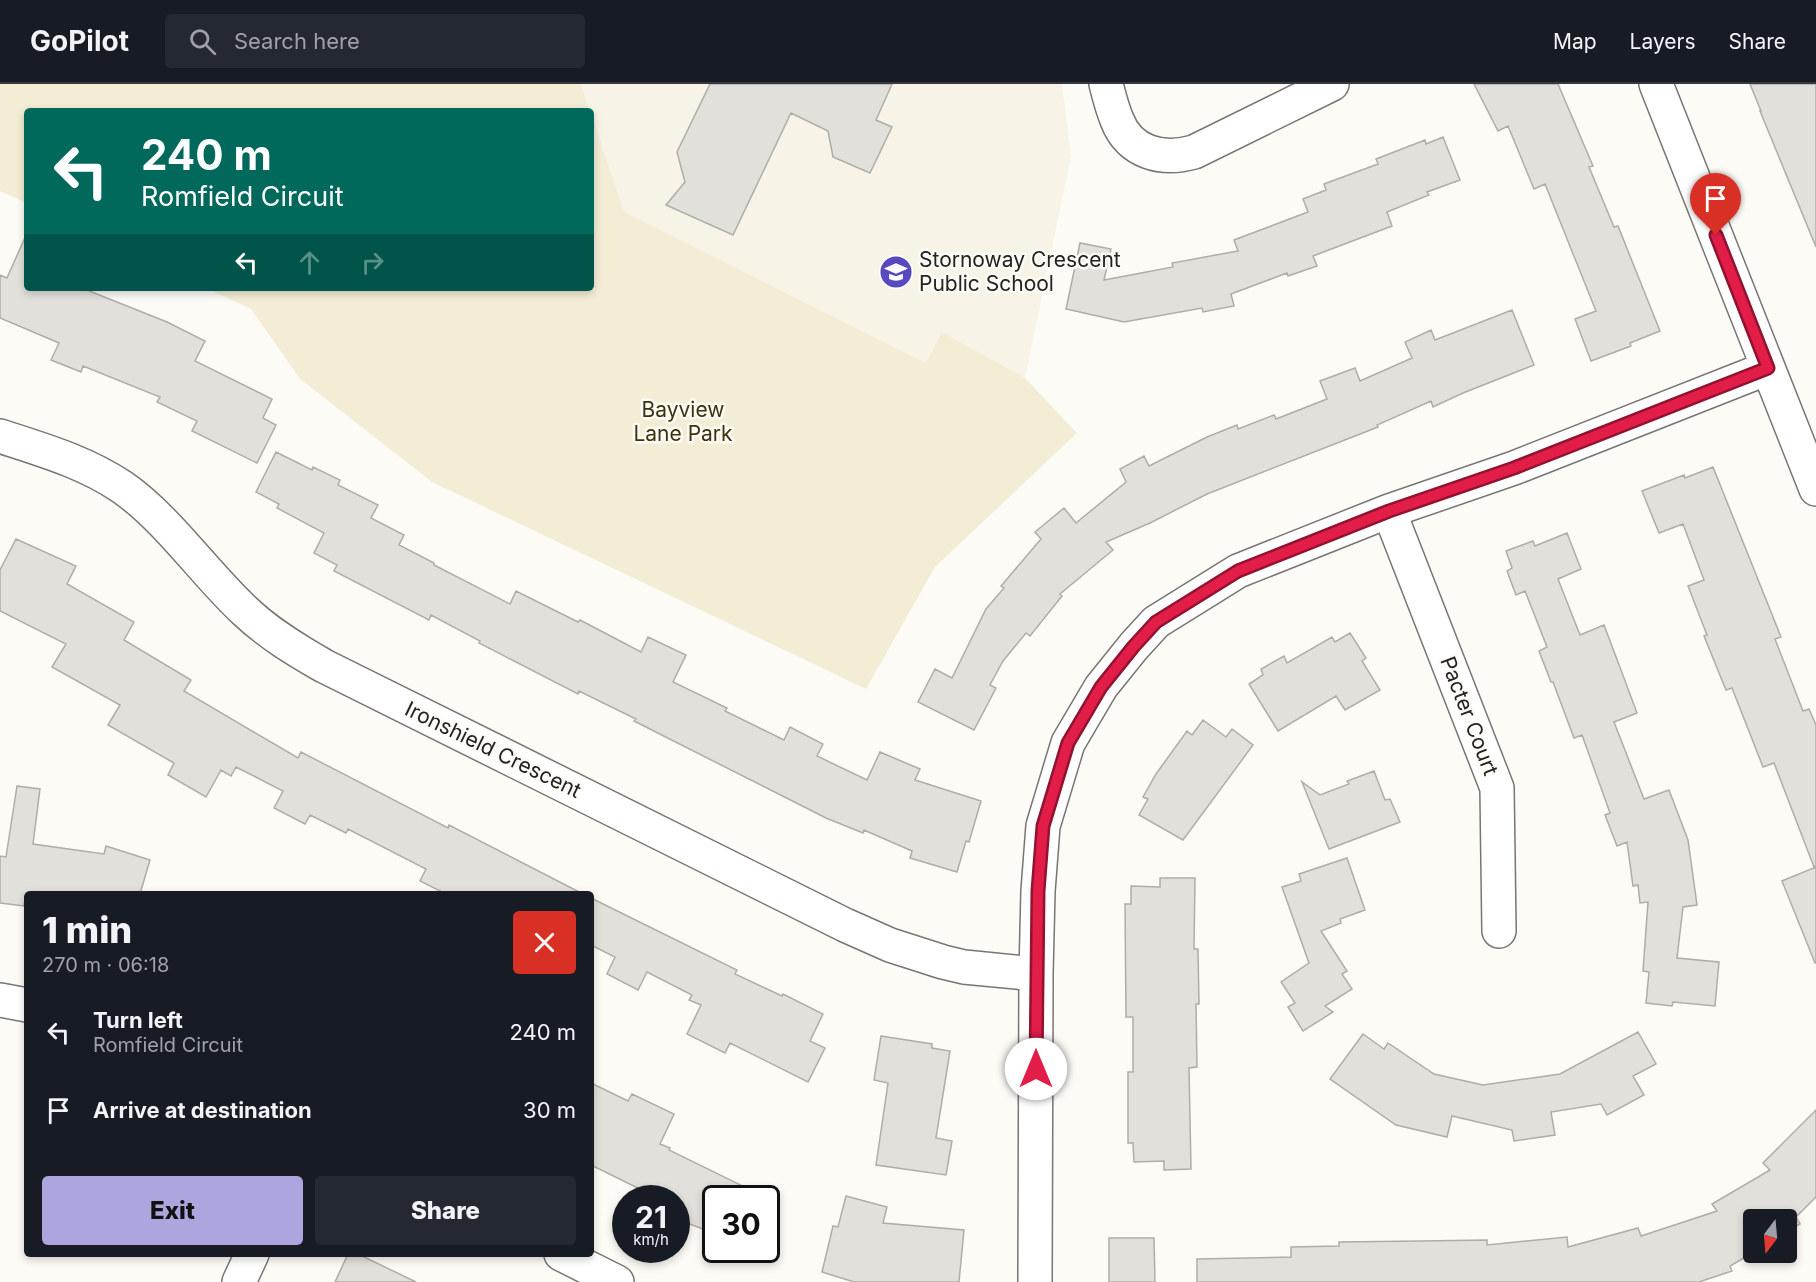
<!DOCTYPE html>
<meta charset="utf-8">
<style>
body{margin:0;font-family:Inter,sans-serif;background:#242831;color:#f1f3f6;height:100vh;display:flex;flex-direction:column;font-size:22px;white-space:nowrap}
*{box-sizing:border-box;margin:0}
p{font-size:20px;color:#9ea1a6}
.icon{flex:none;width:33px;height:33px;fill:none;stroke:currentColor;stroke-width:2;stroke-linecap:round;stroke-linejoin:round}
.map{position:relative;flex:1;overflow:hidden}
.panel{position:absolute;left:24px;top:807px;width:570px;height:366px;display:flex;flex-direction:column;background:#171b24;border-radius:6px;box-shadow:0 3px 9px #0003}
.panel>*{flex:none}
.top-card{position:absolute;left:24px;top:24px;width:570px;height:183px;border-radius:6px;box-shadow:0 3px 9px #0003;background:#00695c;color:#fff;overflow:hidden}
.needle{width:39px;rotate:196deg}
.tools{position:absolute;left:1743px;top:1125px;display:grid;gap:12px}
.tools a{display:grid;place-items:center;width:54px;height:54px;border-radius:6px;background:#171b24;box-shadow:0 3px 9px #0003;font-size:30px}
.speed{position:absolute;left:612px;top:1101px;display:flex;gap:12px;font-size:30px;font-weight:700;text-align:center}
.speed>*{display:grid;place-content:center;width:78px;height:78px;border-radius:50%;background:#171b24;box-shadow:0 3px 9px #0003;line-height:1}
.speed small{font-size:15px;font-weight:400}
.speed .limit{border:3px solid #111;border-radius:9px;background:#fff;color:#111}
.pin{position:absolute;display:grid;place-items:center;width:51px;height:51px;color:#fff;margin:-62px -26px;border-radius:50% 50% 50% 0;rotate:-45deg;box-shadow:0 0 6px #0007}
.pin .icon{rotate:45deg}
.me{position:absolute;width:66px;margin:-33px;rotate:0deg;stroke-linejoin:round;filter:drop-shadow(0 0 4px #0008)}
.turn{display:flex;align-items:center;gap:21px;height:126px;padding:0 18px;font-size:27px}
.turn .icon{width:78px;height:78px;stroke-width:2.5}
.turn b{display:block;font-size:42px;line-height:51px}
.lanes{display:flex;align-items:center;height:57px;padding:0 18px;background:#0003;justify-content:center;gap:30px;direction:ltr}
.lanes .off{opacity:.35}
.round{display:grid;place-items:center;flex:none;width:63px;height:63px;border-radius:6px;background:#242831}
.summary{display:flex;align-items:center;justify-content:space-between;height:102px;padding:0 18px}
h1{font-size:36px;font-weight:800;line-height:45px}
.action{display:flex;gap:12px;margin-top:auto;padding:12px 18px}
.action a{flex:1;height:69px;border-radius:6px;background:#aca6de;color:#111;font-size:24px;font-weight:800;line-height:69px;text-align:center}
.action a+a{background:#242831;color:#f1f3f6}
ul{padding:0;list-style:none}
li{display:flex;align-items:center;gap:18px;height:78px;padding:0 18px}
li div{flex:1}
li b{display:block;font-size:22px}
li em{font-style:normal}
header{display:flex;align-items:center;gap:36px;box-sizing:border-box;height:84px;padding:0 30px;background:#171b24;border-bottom:2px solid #363941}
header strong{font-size:28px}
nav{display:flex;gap:33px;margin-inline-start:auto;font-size:21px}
.search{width:420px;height:54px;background:#242831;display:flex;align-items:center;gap:15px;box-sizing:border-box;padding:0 21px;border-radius:6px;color:#9ea1a6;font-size:22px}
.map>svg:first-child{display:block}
.built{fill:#f7f3e6}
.green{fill:#f4edd6}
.building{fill:#e2e0db;stroke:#afada8;stroke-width:1.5}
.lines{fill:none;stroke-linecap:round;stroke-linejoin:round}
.street-casing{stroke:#787672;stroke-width:36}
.street{stroke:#fff;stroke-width:33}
.route-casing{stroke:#92132f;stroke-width:15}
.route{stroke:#e11d48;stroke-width:10}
.labels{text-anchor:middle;stroke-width:5;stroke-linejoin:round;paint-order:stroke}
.poi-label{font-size:21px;fill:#232220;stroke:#fdfbf6;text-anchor:start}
.park-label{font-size:21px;fill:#3d320b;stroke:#fdfbf6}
.street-label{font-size:21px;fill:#232220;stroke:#fdfbf6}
</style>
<header>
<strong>GoPilot</strong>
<div class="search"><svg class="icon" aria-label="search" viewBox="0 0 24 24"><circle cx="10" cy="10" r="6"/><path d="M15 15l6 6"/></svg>Search here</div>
<nav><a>Map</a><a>Layers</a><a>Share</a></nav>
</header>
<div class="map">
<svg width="1816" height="1198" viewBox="0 0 1816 1198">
<rect width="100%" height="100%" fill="#fdfbf6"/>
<!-- built -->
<path class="built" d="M581,0H1062L1071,72L1025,294L942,249L927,279L624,128Z"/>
<!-- green -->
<path class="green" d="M0,0H581L590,27H27V119L0,107Z
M591,29L624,128L926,279L942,248L1025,294L1077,349L935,483L866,605L432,398L300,295L251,225L206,204H591Z"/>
<!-- building -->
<path class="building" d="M710,0H892L876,36L892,43L870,89L833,73L828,47L791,29L733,151L666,121L685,98L677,68Z
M1474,0H1558L1593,82L1589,83L1614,143L1618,142L1660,247L1630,259L1631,262L1591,277L1575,235L1596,227L1545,100L1534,105L1508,42L1498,47Z
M1750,0H1816V163L1760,27H1761Z
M1443,53L1460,96L1427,108L1429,111L1387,128L1392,142L1313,172L1317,182L1288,192L1287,189L1231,210L1234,222L1203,228L1202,224L1124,238L1066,225L1080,159L1111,165L1104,196L1173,183L1172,179L1238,167L1234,156L1308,128L1303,115L1326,106L1324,100L1378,80L1376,75L1425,56L1426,60Z
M27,149V204H82L167,238L205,257L195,277L272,315L263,334L276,341L257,379L192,347L197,337L157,318L160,313L83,282L81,288L51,276L59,259L0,234V191L7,194Z
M1512,226L1534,281L1463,309L1433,323L1431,317L1377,341L1378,343L1207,410L1150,439L1106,458L1113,466L1060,510L1062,512L1030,552L1026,549L1003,577L990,601L996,604L974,646L918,618L935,585L952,594L986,525L1004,504L1001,502L1041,455L1035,448L1064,424L1076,439L1126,398L1120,385L1144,372L1149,382L1207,353L1237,341L1238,345L1274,331L1276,335L1327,315L1320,297L1355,284L1360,297L1412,274L1405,258L1431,246L1435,256Z
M276,368L312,386L313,383L340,396L338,401L378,421L371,434L404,451L399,461L434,479V481L510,520L516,507L578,538L580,536L641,568L648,553L686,571L673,598L727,624L725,627L784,656L790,643L823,660L817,672L867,696L880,668L920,685L915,696L981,717L969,758L966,757L957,788L910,774L912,767L864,746L863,749L826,734L634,637L636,635L579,607L578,610L479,559L480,557L431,531L429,536L334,487L337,481L314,469L324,449L277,424L279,420L256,408Z
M1713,383L1781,553L1775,555L1803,627L1809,625L1816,641V782L1814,783L1774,679L1763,683L1732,604L1726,606L1704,552L1707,551L1688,502L1704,496L1683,440L1659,449L1642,407L1684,391L1685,394Z
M1567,449L1581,485L1558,495L1580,551L1604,541L1621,586L1637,629L1614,638L1644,715L1669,706L1688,756L1697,821L1683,823L1677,874L1719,878L1715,922L1673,918L1672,922L1646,919L1649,888L1643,887L1648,818L1640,819L1638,801L1633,802L1627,758L1617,762L1605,731L1610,729L1582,651L1574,654L1553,598H1551L1539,567L1547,563L1525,507L1516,511L1507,487L1512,484L1506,467L1533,457L1535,462Z
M16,455L76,482L67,500L134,538L124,556L191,596L184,607L298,674L301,668L448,744L449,741L583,810H446L420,797L426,785L348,745L346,749L310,731L305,740L274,724L283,707L236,683L231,692L221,686L206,713L168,691L174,679L108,641L120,621L52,583L66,560L0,527V486Z
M1350,549L1366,574L1362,577L1380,606L1345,626L1336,612L1278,647L1249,600L1263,591L1261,585L1284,572L1287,579L1332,553L1335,558Z
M1203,636L1226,653L1232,645L1253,661L1183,756L1139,731L1148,715L1143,713L1156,690L1187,647L1192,651Z
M1374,687L1385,716L1390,715L1400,738L1329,765L1302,698L1320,711L1349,700L1347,697Z
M17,702L40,705L33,760L104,770L106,762L150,776L140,810H26L24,822L0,819V772L6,773Z
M1347,774L1365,826L1340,835L1341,839L1321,847L1347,887L1342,890L1352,905L1325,922L1333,928L1303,947L1288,923L1295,919L1281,898L1309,879L1282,803L1301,797L1299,790Z
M1816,783V879H1815L1782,797Z
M1160,794H1195L1194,865H1198L1199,920H1196L1197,983L1189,984L1191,1085L1164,1086V1077L1134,1078L1133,1059H1128V988H1133V933H1126L1125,820H1131V802L1160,803Z
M591,814L737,886L735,890L782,912L783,910L823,930L810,957L825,964L808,998L730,959L725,969L687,950L701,921L689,916L692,911L647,888L638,906L607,890L615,873L591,861Z
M1638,948L1656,980L1633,992L1644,1011L1607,1031L1601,1020L1551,1028L1555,1051L1514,1057L1512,1046L1452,1032L1447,1053L1396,1041L1330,995L1363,950L1384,965L1388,959L1434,990L1483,1001L1560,990Z
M881,952L932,960V964L950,967L936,1054L952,1057L946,1091L876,1081L888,999L874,996Z
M591,999L628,1017L632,1010L674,1030L660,1060L670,1064L669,1066L767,1114H716V1150L676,1135V1114H658L591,1081Z
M1816,1026V1113L1796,1133L1800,1140L1786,1148V1136H1754V1168L1730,1182L1732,1187L1699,1198H1197V1175L1291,1173V1163L1339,1162V1158L1421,1157L1487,1156V1161L1567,1153L1568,1163L1638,1144L1641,1152L1717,1127L1712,1120L1770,1086L1763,1079Z
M846,1112L887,1123L883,1139L964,1146L959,1198H854L822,1188L833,1142L838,1143Z
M1109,1154H1154L1155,1198H1109Z
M348,1170H358L416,1198H335Z"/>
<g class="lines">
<defs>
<path id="street" d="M1106,0C1109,12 1112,24 1117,36C1130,69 1162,77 1194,68L1332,0
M1656,0L1816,405
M0,352C43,366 85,378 122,403C168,435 204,489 245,527C268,549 296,566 324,582L845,841L890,861L943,878L964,883L1036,890
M1389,427L1497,704L1499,847
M0,916L27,921
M561,1170L617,1198
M239,1198L252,1170
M1035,1198L1036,890L1038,807L1043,742L1068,659L1101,603L1134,562L1156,538L1238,487L1389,427L1514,384L1768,284"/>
</defs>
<!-- street casing -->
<use href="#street" class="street-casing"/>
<!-- street -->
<use href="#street" class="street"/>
</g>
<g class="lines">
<defs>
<path id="route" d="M1036,985L1038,807L1043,742L1068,659L1101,603L1134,562L1156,538L1238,487L1389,427L1514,384L1768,284L1716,151"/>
</defs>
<!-- route casing -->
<use href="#route" class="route-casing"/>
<!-- route -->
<use href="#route" class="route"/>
</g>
<!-- icons -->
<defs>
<symbol id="school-disc" viewBox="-11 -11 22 22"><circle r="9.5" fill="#5849c1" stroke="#fdfbf6"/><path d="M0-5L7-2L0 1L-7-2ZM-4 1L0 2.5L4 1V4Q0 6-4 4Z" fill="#fff"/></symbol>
</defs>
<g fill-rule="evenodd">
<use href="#school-disc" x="877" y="169" width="38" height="38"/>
</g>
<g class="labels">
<!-- poi labels -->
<g class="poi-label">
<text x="919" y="183">Stornoway Crescent<tspan x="919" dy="24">Public School</tspan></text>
</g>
<!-- park labels -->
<g class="park-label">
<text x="683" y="333">Bayview<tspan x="683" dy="24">Lane Park</tspan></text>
</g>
<!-- street labels -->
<g class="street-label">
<text transform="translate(1469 632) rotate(69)" y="7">Pacter Court</text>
<text transform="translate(493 666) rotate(26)" y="7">Ironshield Crescent</text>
</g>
</g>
</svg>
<div class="tools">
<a><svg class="needle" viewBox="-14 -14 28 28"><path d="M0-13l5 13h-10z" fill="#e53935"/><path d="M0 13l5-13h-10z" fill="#9ea1a6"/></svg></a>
</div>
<div class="speed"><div>21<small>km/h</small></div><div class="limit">30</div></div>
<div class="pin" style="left:1716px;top:151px;background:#d93025"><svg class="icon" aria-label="arrive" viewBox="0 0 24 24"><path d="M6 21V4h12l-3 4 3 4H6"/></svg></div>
<svg class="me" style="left:1036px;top:985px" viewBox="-20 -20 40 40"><circle r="19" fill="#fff"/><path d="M0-13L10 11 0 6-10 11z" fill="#e11d48"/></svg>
<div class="top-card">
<div class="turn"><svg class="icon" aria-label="left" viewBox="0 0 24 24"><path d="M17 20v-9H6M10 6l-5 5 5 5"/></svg><div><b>240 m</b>Romfield Circuit</div></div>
<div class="lanes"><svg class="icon" aria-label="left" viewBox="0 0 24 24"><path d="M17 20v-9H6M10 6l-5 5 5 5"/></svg><svg class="icon off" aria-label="ahead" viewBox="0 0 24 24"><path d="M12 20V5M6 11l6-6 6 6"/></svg><svg class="icon off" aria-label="right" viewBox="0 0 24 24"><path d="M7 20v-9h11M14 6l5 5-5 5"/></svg></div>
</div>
<section class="panel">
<div class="summary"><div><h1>1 min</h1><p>270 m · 06:18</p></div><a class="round" style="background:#d93025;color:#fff"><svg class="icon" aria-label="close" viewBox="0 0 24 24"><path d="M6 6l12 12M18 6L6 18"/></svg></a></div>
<ul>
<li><svg class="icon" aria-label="left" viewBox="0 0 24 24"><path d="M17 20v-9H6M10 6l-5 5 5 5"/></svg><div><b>Turn left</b><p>Romfield Circuit</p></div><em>240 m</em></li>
<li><svg class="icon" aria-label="arrive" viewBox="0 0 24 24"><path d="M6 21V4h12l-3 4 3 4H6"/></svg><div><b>Arrive at destination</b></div><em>30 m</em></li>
</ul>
<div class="action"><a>Exit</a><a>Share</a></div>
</section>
</div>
